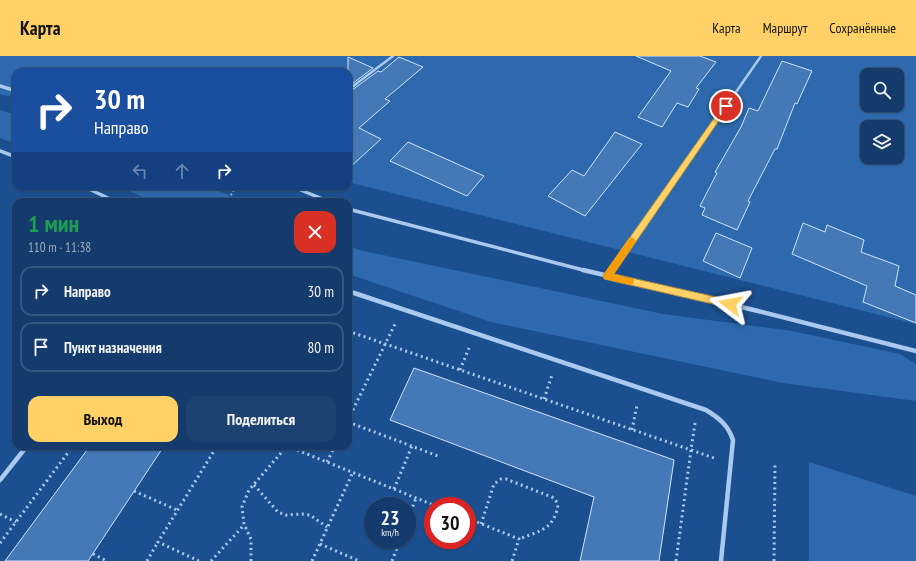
<!DOCTYPE html>
<html lang="ru">
<meta charset="utf-8">
<style>
body{margin:0;font-family:"PT Sans Narrow",sans-serif;background:#1d4271;color:#f1f3f6;height:100vh;display:flex;flex-direction:column;font-size:15px;white-space:nowrap}
*{box-sizing:border-box;margin:0}
p{font-size:13px;color:#9dadc1}
.icon{flex:none;width:22px;height:22px;fill:none;stroke:currentColor;stroke-width:2;stroke-linecap:round;stroke-linejoin:round}
.map{position:relative;flex:1;overflow:hidden}
.sheet{position:absolute;left:12px;top:142px;width:340px;height:252px;display:flex;flex-direction:column;background:#143b6b;border-radius:12px;box-shadow:0 1px 3px #0004,0 0 0 1px #33557e}
.sheet>*{flex:none}
.hud{position:absolute;left:12px;top:12px;width:340px;height:122px;border-radius:12px;box-shadow:0 1px 3px #0004,0 0 0 1px #33557e;background:#1a4fa0;color:#fff;overflow:hidden}
.tools{position:absolute;left:860px;top:12px;display:grid;gap:8px}
.tools a{display:grid;place-items:center;width:44px;height:44px;border-radius:8px;background:#143b6b;box-shadow:0 1px 3px #0004,0 0 0 1px #33557e;font-size:20px}
.speed{position:absolute;left:364px;top:441px;display:flex;gap:8px;font-size:20px;font-weight:700;text-align:center}
.speed>*{display:grid;place-content:center;width:52px;height:52px;border-radius:50%;background:#143b6b;box-shadow:0 1px 3px #0004,0 0 0 1px #33557e;line-height:1}
.speed small{font-size:10px;font-weight:400}
.speed .limit{border:6px solid #d22;background:#fff;color:#111}
.pin{position:absolute;display:grid;place-items:center;width:34px;height:34px;color:#fff;margin:-17px;border:2px solid #fff;border-radius:50%;box-shadow:0 1px 4px #0007}
.me{position:absolute;width:44px;margin:-22px;rotate:283deg;stroke-linejoin:round;filter:drop-shadow(0 0 3px #0008)}
.turn{display:flex;align-items:center;gap:14px;height:84px;padding:0 16px;font-size:18px}
.turn .icon{width:52px;height:52px;stroke-width:2.5}
.turn b{display:block;font-size:28px;line-height:34px}
.lanes{display:flex;align-items:center;height:38px;padding:0 16px;background:#0003;justify-content:center;gap:20px;direction:ltr}
.lanes .off{opacity:.35}
.round{display:grid;place-items:center;flex:none;width:42px;height:42px;border-radius:12px;background:#1d4271}
.overview{display:flex;align-items:center;justify-content:space-between;height:68px;padding:0 16px}
h1{font-size:24px;font-weight:800;line-height:30px;color:#1e9e55}
.button{display:flex;gap:8px;margin-top:auto;padding:8px 16px}
.button a{flex:1;height:46px;border-radius:12px;background:#ffd166;color:#111;font-size:16px;font-weight:800;line-height:46px;text-align:center}
.button a+a{background:#1d4271;color:#f1f3f6}
ul{padding:0;list-style:none}
li{display:flex;align-items:center;gap:12px;height:50px;margin:0 8px 6px;padding:0 8px;border:2px solid #33557e;border-radius:12px}
li div{flex:1}
li b{display:block;font-size:15px}
li em{font-style:normal}
header{display:flex;align-items:center;gap:24px;box-sizing:border-box;height:56px;padding:0 20px;background:#ffd166;color:#111}
header strong{font-size:19px}
nav{display:flex;gap:22px;margin-inline-start:auto;font-size:14px}
.map>svg:first-child{display:block}
.green{fill:#2e69ad;fill-rule:evenodd}
.building{fill:#4478b7;stroke:#cfe3fa}
.lines{fill:none;stroke-linecap:round;stroke-linejoin:round}
.path-far1{stroke:#a9c9ee;stroke-width:2;stroke-dasharray:1.5 2.5;stroke-linecap:butt}
.path{stroke:#a9c9ee;stroke-width:3;stroke-dasharray:2 3.5;stroke-linecap:butt}
.service-far1{stroke:#a9c9ee;stroke-width:2.5}
.service{stroke:#a9c9ee;stroke-width:3.5}
.minor-far1{stroke:#a9c9ee;stroke-width:3.5}
.minor{stroke:#a9c9ee;stroke-width:4.5}
.route{fill:#ffd166;stroke:#a68842}
.slow{fill:#f59e0b}
</style>
<header>
<strong>Карта</strong>
<nav><a>Карта</a><a>Маршрут</a><a>Сохранённые</a></nav>
</header>
<div class="map">
<svg width="916" height="505" viewBox="0 0 916 505">
<rect width="100%" height="100%" fill="#1b4f8f"/>
<!-- green -->
<path class="green" d="M0,0H916V268L348,126V16H16V42L0,38ZM867,19H897V49H867ZM867,71H897V101H867Z
M0,54L16,59V88L0,82Z
M118,130H207L245,146H155Z
M348,189L359,194L663,258L792,275L900,298L916,308V345L783,327L491,266L348,218Z
M809,406L916,440V505H809Z"/>
<!-- building -->
<path class="building" d="M636,0H700L716,6L696,32L699,33L688,51L677,47L662,71L638,61L671,15Z
M348,1L373,12L348,31Z
M399,1L423,11L385,43L390,45L359,72L381,83L348,113V37L378,15L381,16Z
M782,5L812,15L797,48L795,47L777,93H775L748,145L750,146L737,174L702,159L705,152L700,150L717,117L715,116L741,71L749,52L758,55Z
M615,76L642,88L585,160L548,140L572,114L584,120Z
M408,86L484,120L467,140L390,105Z
M803,167L825,176L827,169L864,184L861,196L899,210L895,230L916,239V267L863,246L867,230L792,198Z
M716,177L752,192L740,222L703,205Z
M414,312L674,404L659,505H580L594,441L390,364Z
M90,390H164L88,505H5Z"/>
<g class="lines">
<!-- path-far1 -->
<path class="path-far1" d="M227,146L236,130"/>
<!-- path -->
<path class="path" d="M348,275L691,394L676,505
M460,314L469,292
M544,343L552,319
M348,364L395,268
M348,366L438,400
M695,367L691,394L714,402
M632,374L637,349
M287,390L436,450
M327,406L335,390
M254,429L278,456L286,459L302,458L310,459L327,471
M394,433L412,390
M134,435L177,454
M0,458L16,466
M467,462L519,483L512,505
M407,466L416,442
M481,468L494,428L501,423H506L552,441C558,446 559,450 556,457C551,474 534,477 519,483
M0,487L73,390
M320,488L359,505
M93,498L107,505
M147,505L158,486
M199,505L158,486L217,390
M211,505L244,469
M251,505V483L244,468L242,451L249,434L287,390
M312,505L353,416
M392,505L400,484
M774,505L775,407"/>
<!-- service-far1 -->
<path class="service-far1" d="M348,34L393,0
M612,215L761,0"/>
<!-- service -->
<path class="service" d="M608,220L612,214"/>
<!-- minor-far1 -->
<path class="minor-far1" d="M0,30L16,35
M0,95L16,101
M83,130L116,146
M291,130L330,146
M348,153L587,215"/>
<!-- minor -->
<path class="minor" d="M583,214L758,255L916,295
M348,235L706,354C719,362 728,369 733,384L721,505
M0,424L27,390"/>
</g>
<!-- route -->
<path class="route" d="M724,48H726L729,50L614,218L730,244L733,246L734,248L733,251L730,252L604,223L603,220L604,218Z"/>
<!-- slow -->
<path class="slow" d="M632,181L636,185L614,218L633,223L634,225L633,228L630,229L604,223L603,220L604,218L629,182Z"/>
</svg>
<div class="tools">
<a><svg class="icon" aria-label="search" viewBox="0 0 24 24"><circle cx="10" cy="10" r="6"/><path d="M15 15l6 6"/></svg></a>
<a><svg class="icon" aria-label="layers" viewBox="0 0 24 24"><path d="M12 4l9 5-9 5-9-5zM3 14l9 5 9-5"/></svg></a>
</div>
<div class="speed"><div>23<small>km/h</small></div><div class="limit">30</div></div>
<div class="pin" style="left:726px;top:50px;background:#d93025"><svg class="icon" aria-label="arrive" viewBox="0 0 24 24"><path d="M6 21V4h12l-3 4 3 4H6"/></svg></div>
<svg class="me" style="left:730px;top:248px" viewBox="-20 -20 40 40"><path d="M0-17L14 15 0 8-14 15z" fill="#ffd166" stroke="#fff" stroke-width="4"/></svg>
<div class="hud">
<div class="turn"><svg class="icon" aria-label="right" viewBox="0 0 24 24"><path d="M7 20v-9h11M14 6l5 5-5 5"/></svg><div><b>30 m</b>Направо</div></div>
<div class="lanes"><svg class="icon off" aria-label="left" viewBox="0 0 24 24"><path d="M17 20v-9H6M10 6l-5 5 5 5"/></svg><svg class="icon off" aria-label="ahead" viewBox="0 0 24 24"><path d="M12 20V5M6 11l6-6 6 6"/></svg><svg class="icon" aria-label="right" viewBox="0 0 24 24"><path d="M7 20v-9h11M14 6l5 5-5 5"/></svg></div>
</div>
<section class="sheet">
<div class="overview"><div><h1>1 мин</h1><p>110 m · 11:38</p></div><a class="round" style="background:#d93025;color:#fff"><svg class="icon" aria-label="close" viewBox="0 0 24 24"><path d="M6 6l12 12M18 6L6 18"/></svg></a></div>
<ul>
<li><svg class="icon" aria-label="right" viewBox="0 0 24 24"><path d="M7 20v-9h11M14 6l5 5-5 5"/></svg><div><b>Направо</b></div><em>30 m</em></li>
<li><svg class="icon" aria-label="arrive" viewBox="0 0 24 24"><path d="M6 21V4h12l-3 4 3 4H6"/></svg><div><b>Пункт назначения</b></div><em>80 m</em></li>
</ul>
<div class="button"><a>Выход</a><a>Поделиться</a></div>
</section>
</div>
